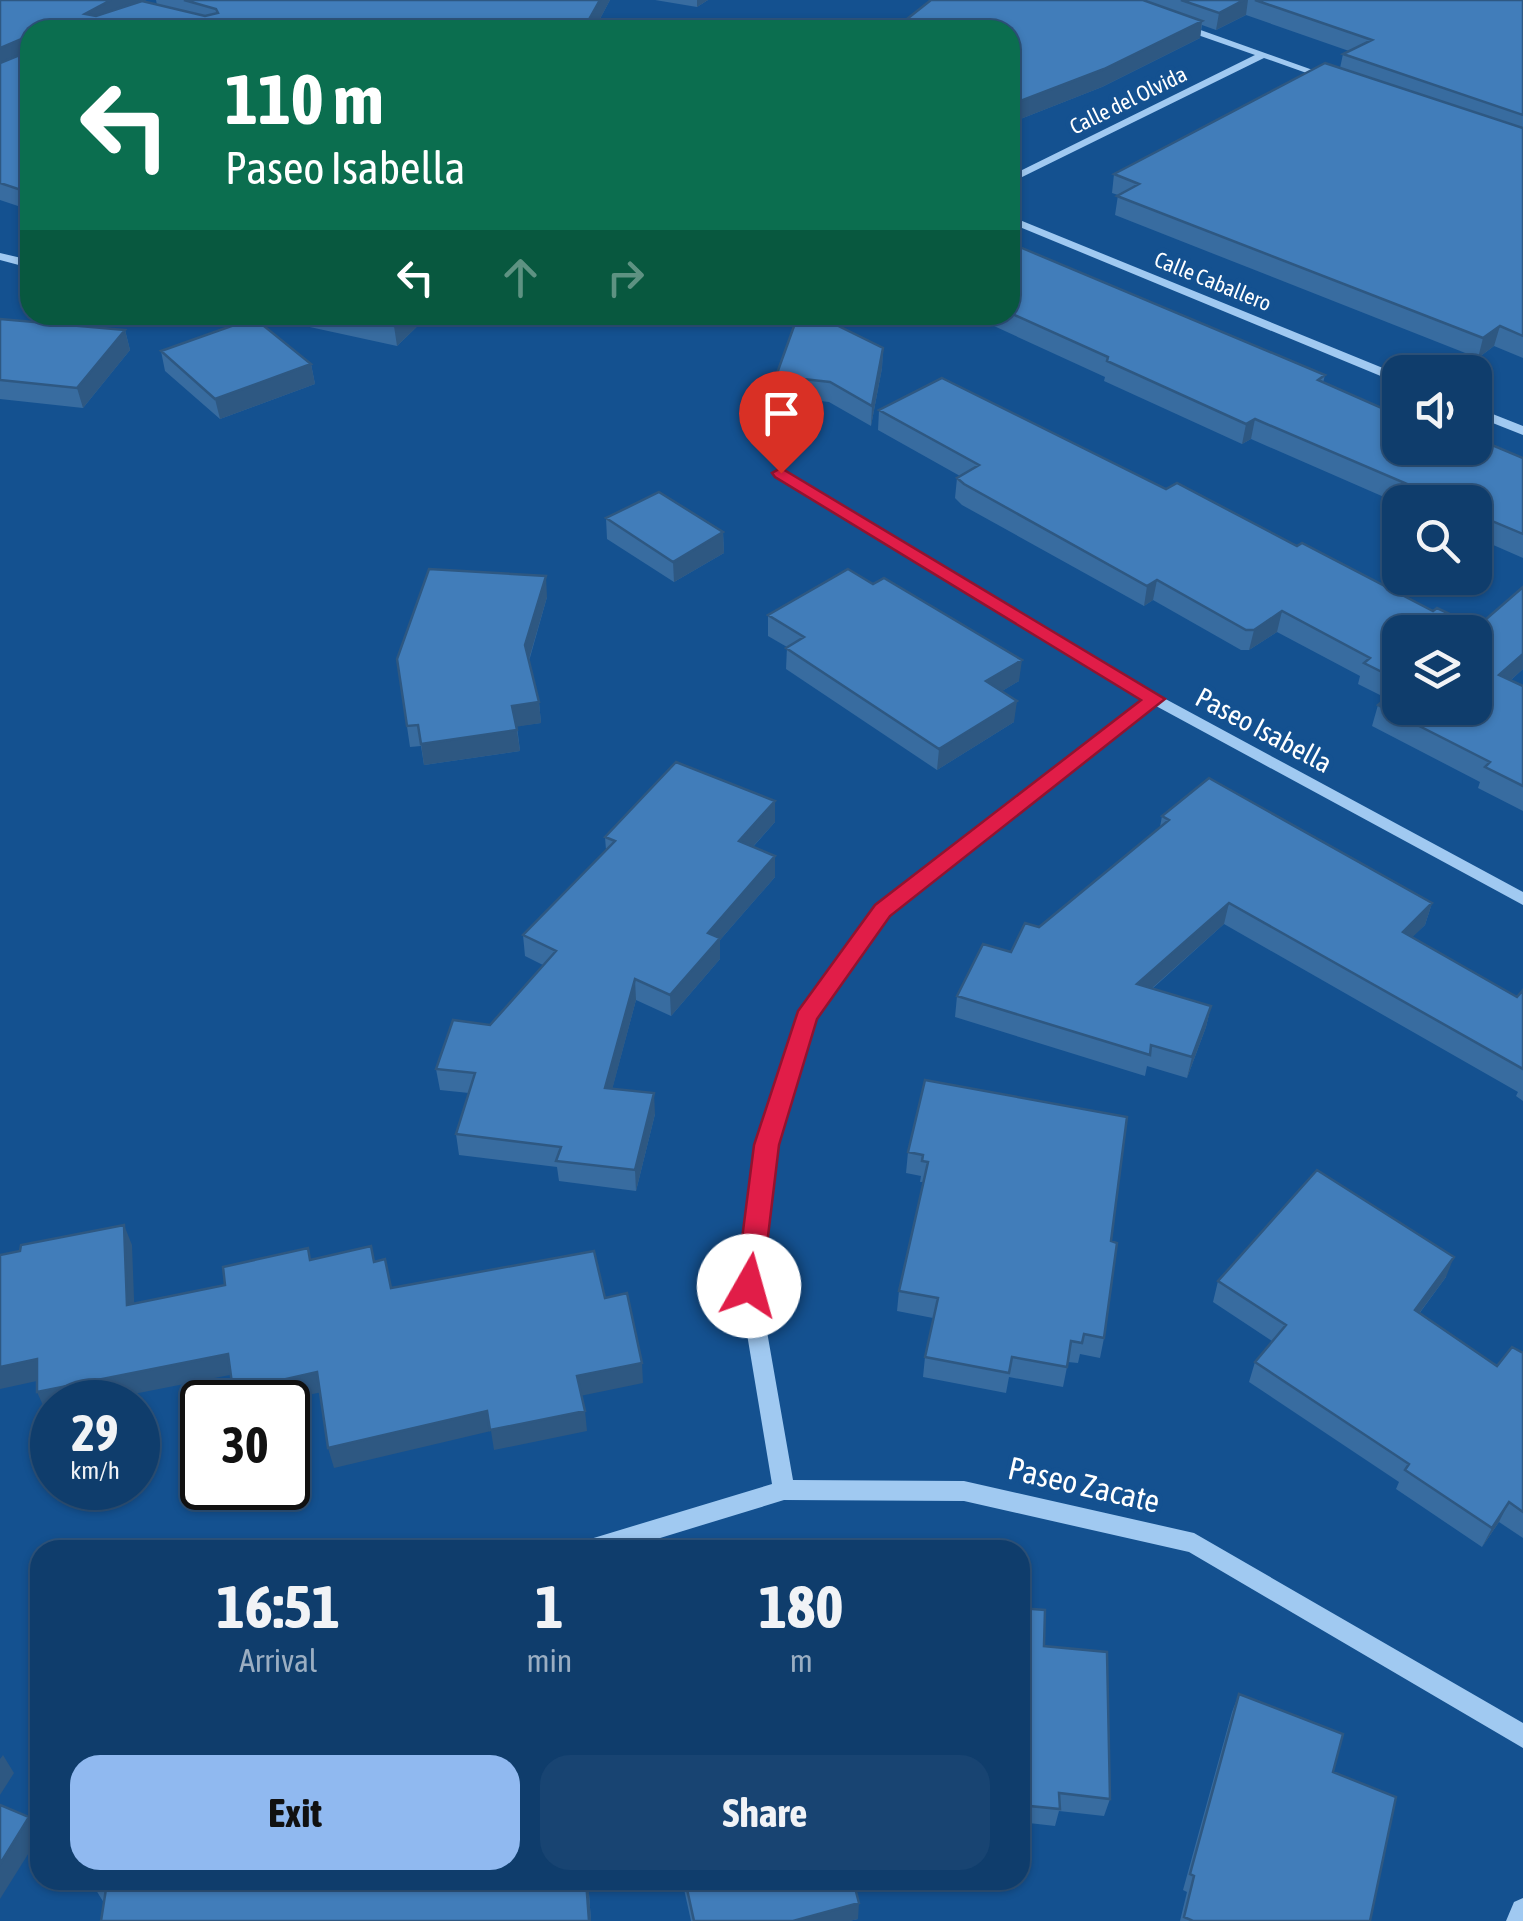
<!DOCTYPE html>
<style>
body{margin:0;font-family:"Asap Condensed",sans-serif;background:#184472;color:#f1f3f6;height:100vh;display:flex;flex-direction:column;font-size:38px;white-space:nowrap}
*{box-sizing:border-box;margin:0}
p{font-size:32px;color:#9baec2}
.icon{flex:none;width:55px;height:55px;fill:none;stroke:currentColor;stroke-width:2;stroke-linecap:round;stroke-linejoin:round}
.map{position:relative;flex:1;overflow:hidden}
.drawer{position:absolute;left:30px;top:1540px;width:1000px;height:350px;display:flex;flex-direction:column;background:#0f3d6c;border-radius:30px;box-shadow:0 2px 8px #0004,0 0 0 2px #2f567f}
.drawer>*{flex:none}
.banner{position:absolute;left:20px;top:20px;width:1000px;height:305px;border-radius:30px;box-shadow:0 2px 8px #0004,0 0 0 2px #2f567f;background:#0b6e4f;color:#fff;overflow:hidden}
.buttons{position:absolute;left:1382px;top:355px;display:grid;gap:20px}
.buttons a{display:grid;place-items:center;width:110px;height:110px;border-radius:20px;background:#0f3d6c;box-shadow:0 2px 8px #0004,0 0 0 2px #2f567f;font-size:50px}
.speed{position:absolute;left:30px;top:1380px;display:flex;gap:20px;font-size:50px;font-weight:700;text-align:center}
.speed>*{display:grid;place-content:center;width:130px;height:130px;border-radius:50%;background:#0f3d6c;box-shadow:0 2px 8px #0004,0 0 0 2px #2f567f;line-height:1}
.speed small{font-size:25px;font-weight:400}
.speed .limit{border:5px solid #111;border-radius:15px;background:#fff;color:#111}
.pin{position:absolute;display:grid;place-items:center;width:85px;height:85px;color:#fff;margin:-102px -42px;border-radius:50% 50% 50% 0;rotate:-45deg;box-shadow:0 0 10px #0007}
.pin .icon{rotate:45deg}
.me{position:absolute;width:110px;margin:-55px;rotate:7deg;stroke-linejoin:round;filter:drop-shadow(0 0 8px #0008)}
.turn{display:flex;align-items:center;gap:35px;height:210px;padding:0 40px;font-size:45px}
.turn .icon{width:130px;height:130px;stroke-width:2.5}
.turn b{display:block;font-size:70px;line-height:85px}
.lanes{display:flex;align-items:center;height:95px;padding:0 40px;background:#0003;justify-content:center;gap:50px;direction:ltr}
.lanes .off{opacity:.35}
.eta{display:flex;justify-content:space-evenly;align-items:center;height:170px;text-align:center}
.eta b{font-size:60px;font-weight:700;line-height:70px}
.action{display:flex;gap:20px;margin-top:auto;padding:20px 40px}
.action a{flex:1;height:115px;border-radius:30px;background:#90b9f0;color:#111;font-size:40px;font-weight:700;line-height:115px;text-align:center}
.action a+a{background:#184472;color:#f1f3f6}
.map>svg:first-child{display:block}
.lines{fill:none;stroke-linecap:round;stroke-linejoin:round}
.minor{fill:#a0c9f1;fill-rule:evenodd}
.wall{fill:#386ca0;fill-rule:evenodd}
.shaded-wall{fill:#2e5882}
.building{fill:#417dba;stroke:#2e5882;stroke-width:2.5}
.route{fill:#e11d48;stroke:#92132f;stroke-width:2.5}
.labels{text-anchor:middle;stroke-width:10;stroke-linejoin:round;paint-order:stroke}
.far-street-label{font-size:22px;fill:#fff;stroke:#145190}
.street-label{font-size:28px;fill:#fff;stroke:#145190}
.near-street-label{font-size:32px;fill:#fff;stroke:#145190}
</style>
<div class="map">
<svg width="1523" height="1921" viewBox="0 0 1523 1921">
<rect width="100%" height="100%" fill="#145190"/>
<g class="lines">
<!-- minor -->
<path class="minor" d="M1175,23H1181L1338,79L1329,81L1264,58L1010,183V176L1255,55L1175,27Z
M1010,216L1400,375V384L1010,223Z
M0,253L30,260V268L0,260Z
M1475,407L1523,426V435L1475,416Z
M781,469L1160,696L1523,892V905L1156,706L888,914L814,1019L777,1145L759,1286L793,1480L964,1481L1194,1533L1523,1723V1748L1189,1552L964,1501L784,1500L621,1550H576L579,1543L587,1540L772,1484L739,1286L757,1145L797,1017L876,906L1145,699L776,476V470Z
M1523,1898V1921H1506L1514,1902Z"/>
</g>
<!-- wall -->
<path class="wall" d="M0,0H146L143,2L157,5L156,0H610L594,30H30V210L0,200Z
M655,0H708L697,7Z
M931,0H1523V358L1494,346L1478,358L1115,215L1118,195L1112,193L1114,174L1340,68L1343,54L1349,51L1246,15L1216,30L1202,25L1200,38L1102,87L1010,123V30Z
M1010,243L1325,375L1323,383L1484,452L1523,458V558L1475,537V502H1400V504L1251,439L1242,444L1104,381L1105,377L970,315H1010Z
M272,315H429L397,346L273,319Z
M0,319L125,330L130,350L83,408L0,399Z
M883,348L882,368L871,426L829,402L776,396V376Z
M161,351L311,364L315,384L220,419L165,371Z
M879,410L1166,489L1297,546L1433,611L1477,627L1523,587V669L1511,680L1523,686V811L1478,788L1480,782L1372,726L1378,705L1386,698L1358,684L1360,676L1277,632L1249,650H1241L1153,600L1144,606L962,505L955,498L957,478L960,476L878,430ZM1400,632L1475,708H1400Z
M606,518L723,532L724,553L674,582L607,539Z
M547,597L529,661L539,702L541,723L517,726L520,751L424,765L421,746L410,747L397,659Z
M768,615L1019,681L1002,691L1014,722L937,770L786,669L787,647L768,636Z
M1162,816L1432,903L1425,925L1412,937L1517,997L1523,990V1101L1516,1096L1518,1092L1224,924L1152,989L1211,1006L1206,1027L1187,1078L1147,1066L1145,1076L955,1017L957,996L1160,827Z
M775,822L753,847L775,877L720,940V959L671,1016L636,1000L612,1089L655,1114L636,1191L559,1181L557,1167L459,1155L456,1134L469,1093L440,1090L436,1069L490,1025L543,965L525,956L523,935L606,850L605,837Z
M925,1080L1111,1241L1104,1338L1100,1358L1080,1354L1078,1363L1068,1362L1063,1387L1009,1377L1006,1393L923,1377L925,1357L933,1318L897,1311L899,1291L924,1182H920L921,1176L906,1173L908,1152Z
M1446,1277L1419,1314L1497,1366L1523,1353V1538L1499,1522L1482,1547L1396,1489L1399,1482L1249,1382L1255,1362L1272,1341L1213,1302L1218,1281Z
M1020,1608L1044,1646L1110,1799L1104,1816L1059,1811L1055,1826L1020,1822Z
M1239,1694L1333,1772L1370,1921H1180L1187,1892L1183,1890L1232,1712Z
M97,1880H588L591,1921H101L104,1903L96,1890Z
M682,1880H855L854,1884L858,1919L849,1921H691Z"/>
<!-- shaded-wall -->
<path class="shaded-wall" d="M111,0H146L91,30L85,14Z
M600,0H610L594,30H583Z
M697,0H708L697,7Z
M1244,0H1248L1246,15L1216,30L1219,13Z
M1202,21L1200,38L1102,87L1010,123V105Z
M24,38L28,56L0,68V48Z
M406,315H429L397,346L394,326Z
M1500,326L1494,346L1478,358L1483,338Z
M125,330L130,350L83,408L77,388Z
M883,348L882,368L871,426L872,406Z
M311,364L315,384L220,419L215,399Z
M1255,419L1251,439L1242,444L1246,424Z
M723,532L724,553L674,582L673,562Z
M546,576L547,597L527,666L525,645Z
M1157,580L1153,600L1144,606L1147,586Z
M1282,611L1277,632L1249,650L1254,630Z
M1523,654V669L1493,696L1499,675Z
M1022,660L1019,681L984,702L986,681Z
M1017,701L1014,722L937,770L939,749Z
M539,702L541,723L515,727L512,706Z
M517,730L520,751L424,765L421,744Z
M775,801V822L739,862V841Z
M775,856V877L720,940V959L671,1016L670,995L708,933Z
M1229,903L1224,924L1133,1005L1137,984Z
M1432,903L1425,925L1396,953L1403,932Z
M635,979L636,1000L607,1109L605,1088Z
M1211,1006L1206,1027L1187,1078L1192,1057Z
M654,1093L655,1114L636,1191L635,1170Z
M124,1225L132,1245L135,1325L127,1305Z
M1454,1257L1446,1277L1406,1331L1415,1310Z
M228,1354L235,1374L93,1402H52V1411L46,1412L37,1392Z
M37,1359L46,1379L0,1389V1367Z
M642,1363L643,1383L580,1396L577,1376Z
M317,1372L322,1392L276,1402H236L233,1391Z
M487,1411H585L587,1431L494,1450L491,1431L334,1468L328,1448Z
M1509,1502L1499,1522L1482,1547L1492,1528Z
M3,1755L14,1773L0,1795V1759Z
M29,1817L40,1835L0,1899V1864Z
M586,1880H588L591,1921H589Z
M859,1903L858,1919L849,1921H793Z"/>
<!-- building -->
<path class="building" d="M0,0H111L85,14L96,16L142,1L205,16L218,13L216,9L184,0H600L583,30H30V193L0,183V63L27,52L29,41L24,38L0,48Z
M931,0H1143L1202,21L1104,69L1010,105V30H893Z
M1181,0H1244L1219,13Z
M1255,0H1523V115L1343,54L1372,40Z
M1325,63L1523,128V336L1500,326L1483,338L1117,196L1139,184L1114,174Z
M1010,243L1325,375L1318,380L1400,416V448H1473L1484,452L1492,445L1523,458V534L1475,514V502H1449L1255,419L1246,424L1107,361L1108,357L1010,313Z
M341,315H406L394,326Z
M798,315H816L883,348L872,406L830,382L776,376Z
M254,318L311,364L215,399L161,351Z
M0,319L125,330L77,388L0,380Z
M942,378L1166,489L1177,483L1297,546L1302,543L1433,611L1437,608L1477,627L1523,587V654L1499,675L1523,686V786L1485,767L1490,762L1378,705L1400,687V708H1475V632H1400V681L1364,663L1370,658L1282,611L1254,630H1246L1157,580L1147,586L964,484L957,478L979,465L879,410Z
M659,492L723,532L673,562L606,518Z
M429,569L546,576L525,645L539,702L512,706L517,730L421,744L418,725L407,726L397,659Z
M848,569L873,584L884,578L1022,660L986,681L1017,701L939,749L786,648L804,637L768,615Z
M676,762L775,801L739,841L775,856L708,933L720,938L670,995L635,979L605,1088L654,1093L635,1170L556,1161L561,1147L456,1134L475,1073L436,1069L453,1020L490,1025L556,951L523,935L615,841L605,837Z
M1209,778L1432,903L1403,932L1517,997L1523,990V1069L1229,903L1137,984L1211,1006L1192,1057L1151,1045L1150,1055L957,996L983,944L1011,952L1025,923L1039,927L1169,820L1162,816Z
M925,1080L1127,1117L1111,1241L1117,1243L1104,1338L1084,1334L1082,1343L1071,1341L1067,1367L1012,1357L1009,1373L925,1357L938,1298L899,1291L928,1162L922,1161L923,1155L908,1152Z
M1317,1170L1454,1257L1415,1310L1497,1366L1512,1347L1523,1353V1512L1509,1502L1492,1528L1405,1470L1409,1464L1255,1362L1286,1325L1218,1281Z
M124,1225L127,1305L225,1285L223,1267L308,1248L310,1260L371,1246L374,1262L385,1259L391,1288L594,1251L605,1298L627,1293L642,1363L577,1376L585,1411L490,1430L487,1411L328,1448L317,1372L233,1391L228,1354L37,1392V1359L0,1367V1255L20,1251L21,1245Z
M1020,1608L1045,1610L1044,1646L1107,1652L1110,1799L1059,1793L1060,1809L1020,1805Z
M1239,1694L1343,1734L1333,1772L1396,1797L1370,1921H1193L1184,1917L1194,1876L1190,1874Z
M0,1805L29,1817L0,1864Z
M97,1880H586L589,1921H101L106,1889L96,1890Z
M685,1880H853L859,1903L793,1921H694Z"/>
<!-- route -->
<path class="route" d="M781,468L1165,699L890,916L817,1019L779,1145L762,1286L758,1294L749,1297L740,1294L736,1286L754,1145L798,1011L875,905L1141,700L775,477L772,473Z"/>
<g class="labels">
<!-- far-street labels -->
<g class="far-street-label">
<text transform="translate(1128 100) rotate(-26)" y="8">Calle del Olvida</text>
<text transform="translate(1213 281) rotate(22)" y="8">Calle Caballero</text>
</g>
<!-- street labels -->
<g class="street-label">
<text transform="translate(1264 730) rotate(28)" y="10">Paseo Isabella</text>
</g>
<!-- near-street labels -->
<g class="near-street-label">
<text transform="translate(1084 1485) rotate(13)" y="11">Paseo Zacate</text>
</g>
</g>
</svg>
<div class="buttons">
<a><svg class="icon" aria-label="sound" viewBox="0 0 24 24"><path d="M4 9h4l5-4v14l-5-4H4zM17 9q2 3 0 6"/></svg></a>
<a><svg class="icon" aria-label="search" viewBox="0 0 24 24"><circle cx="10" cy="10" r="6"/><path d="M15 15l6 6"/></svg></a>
<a><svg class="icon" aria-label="layers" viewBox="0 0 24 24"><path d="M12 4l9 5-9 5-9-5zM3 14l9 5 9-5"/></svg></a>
</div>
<div class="speed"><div>29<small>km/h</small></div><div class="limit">30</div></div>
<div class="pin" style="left:781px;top:473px;background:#d93025"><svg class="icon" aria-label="arrive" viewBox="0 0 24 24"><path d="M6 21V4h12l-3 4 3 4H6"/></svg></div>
<svg class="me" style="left:749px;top:1286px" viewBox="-20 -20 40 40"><circle r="19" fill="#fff"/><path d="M0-13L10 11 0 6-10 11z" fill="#e11d48"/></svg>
<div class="banner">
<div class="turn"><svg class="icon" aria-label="left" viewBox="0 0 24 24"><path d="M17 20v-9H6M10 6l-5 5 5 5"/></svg><div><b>110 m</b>Paseo Isabella</div></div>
<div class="lanes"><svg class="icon" aria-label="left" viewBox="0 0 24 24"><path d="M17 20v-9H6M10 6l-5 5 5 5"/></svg><svg class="icon off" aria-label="ahead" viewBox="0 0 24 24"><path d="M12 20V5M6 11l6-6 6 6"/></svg><svg class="icon off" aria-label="right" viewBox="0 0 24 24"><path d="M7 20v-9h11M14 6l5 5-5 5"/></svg></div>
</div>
<section class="drawer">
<div class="eta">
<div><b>16:51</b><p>Arrival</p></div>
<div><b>1</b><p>min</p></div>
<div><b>180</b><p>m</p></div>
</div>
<div class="action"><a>Exit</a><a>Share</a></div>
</section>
</div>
